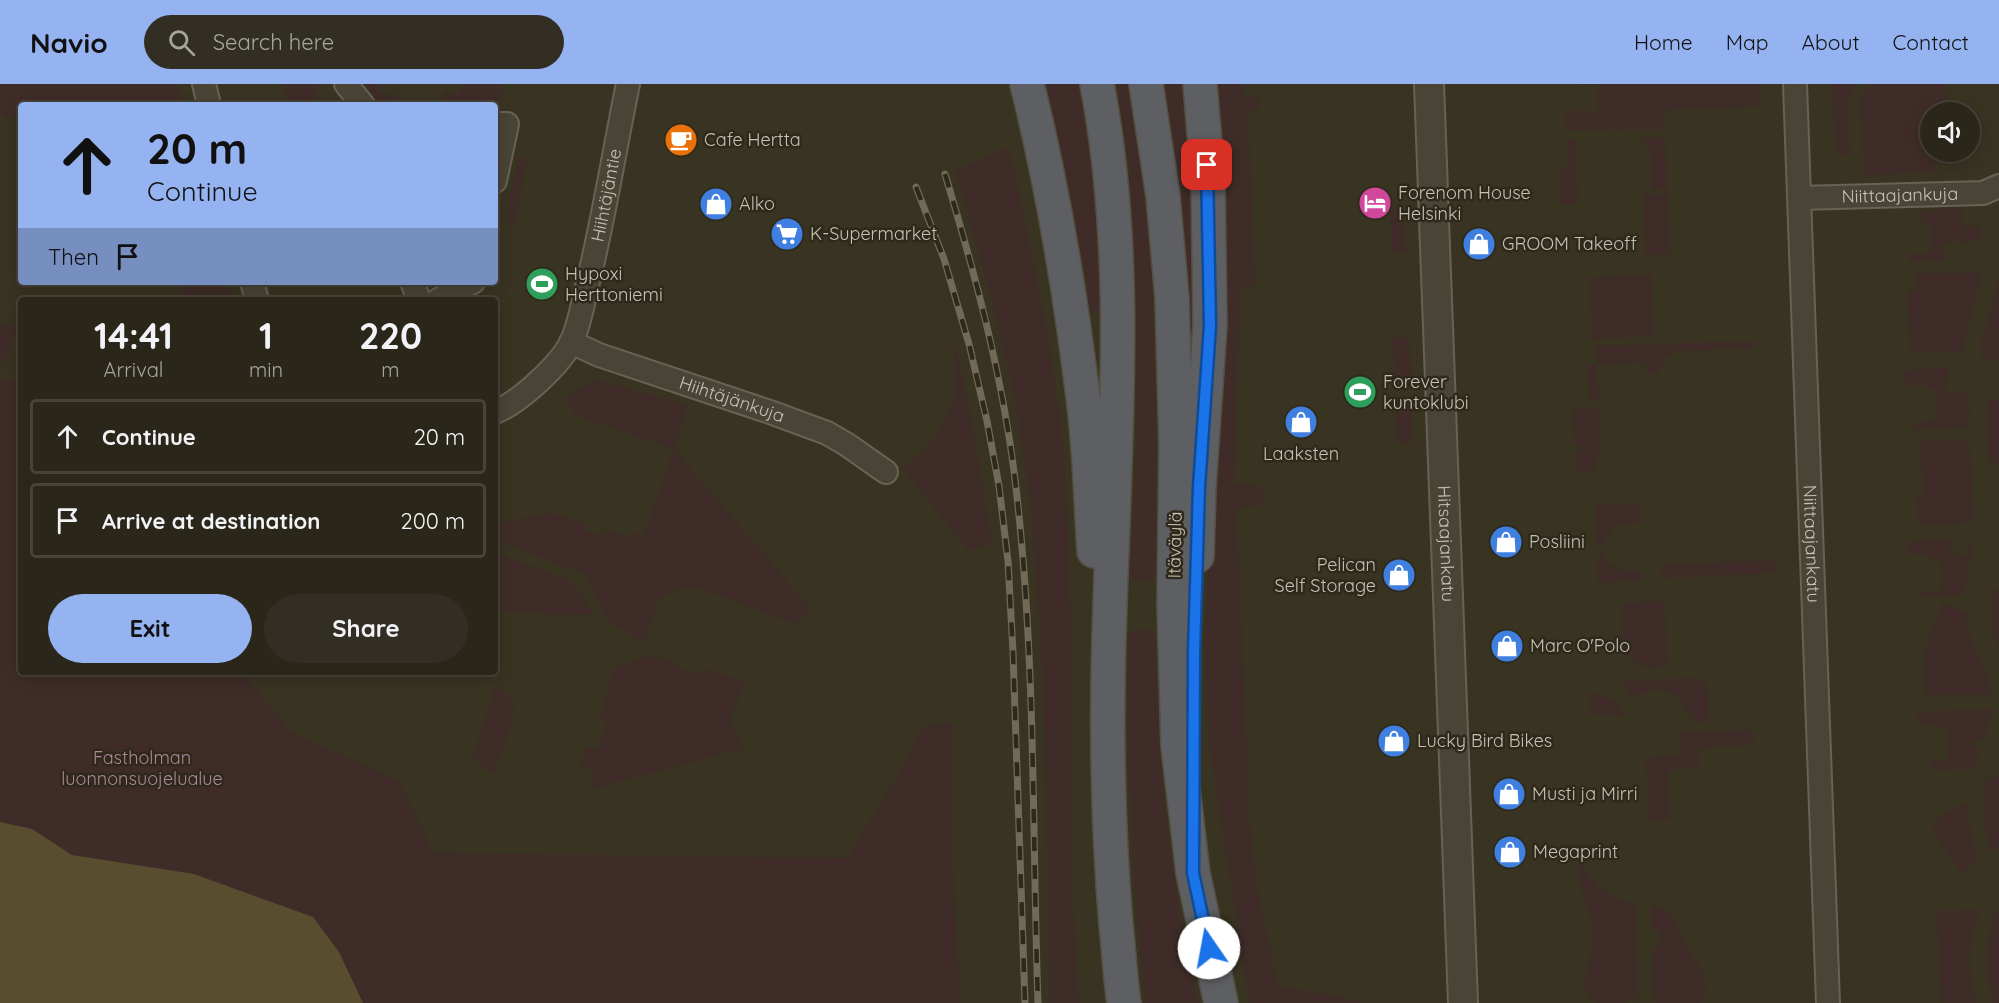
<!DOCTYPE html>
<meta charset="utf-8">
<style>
body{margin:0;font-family:Quicksand,sans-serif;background:#332e23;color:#f1f3f6;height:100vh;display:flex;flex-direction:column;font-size:22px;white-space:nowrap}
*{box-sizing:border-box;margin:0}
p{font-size:20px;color:#a6a5a2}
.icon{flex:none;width:33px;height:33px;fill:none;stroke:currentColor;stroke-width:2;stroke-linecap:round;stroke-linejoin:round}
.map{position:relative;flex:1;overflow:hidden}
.sheet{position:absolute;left:18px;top:213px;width:480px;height:378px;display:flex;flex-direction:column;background:#2b261a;border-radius:6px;box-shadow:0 3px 15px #0003,0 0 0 2px #474339}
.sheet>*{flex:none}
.guide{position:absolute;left:18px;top:18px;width:480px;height:183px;border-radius:6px;box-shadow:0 3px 15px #0003,0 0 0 2px #474339;background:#95b2f1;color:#111;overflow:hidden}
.buttons{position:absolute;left:1920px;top:18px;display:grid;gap:12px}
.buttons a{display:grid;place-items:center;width:60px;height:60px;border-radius:50%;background:#2b261a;box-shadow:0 3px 15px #0003,0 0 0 2px #474339;font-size:30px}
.pin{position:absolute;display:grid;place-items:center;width:51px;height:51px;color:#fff;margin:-26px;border-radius:12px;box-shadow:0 3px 9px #0006}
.me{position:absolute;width:66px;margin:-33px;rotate:348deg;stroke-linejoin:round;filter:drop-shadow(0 0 4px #0008)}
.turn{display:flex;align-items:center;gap:21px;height:126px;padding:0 30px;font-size:27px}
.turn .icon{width:78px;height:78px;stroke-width:2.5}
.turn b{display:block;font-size:42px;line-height:51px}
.then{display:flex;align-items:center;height:57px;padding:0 30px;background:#0003;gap:12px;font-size:22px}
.eta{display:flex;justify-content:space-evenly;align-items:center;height:102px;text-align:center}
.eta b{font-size:36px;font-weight:700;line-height:42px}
.button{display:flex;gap:12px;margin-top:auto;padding:12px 30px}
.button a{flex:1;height:69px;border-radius:36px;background:#95b2f1;color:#111;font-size:24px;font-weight:700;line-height:69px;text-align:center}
.button a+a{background:#332e23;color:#f1f3f6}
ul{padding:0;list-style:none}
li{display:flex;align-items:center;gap:18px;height:75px;margin:0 12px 9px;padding:0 18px;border:3px solid #474339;border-radius:6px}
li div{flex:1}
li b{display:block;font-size:22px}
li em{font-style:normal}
header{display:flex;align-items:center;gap:36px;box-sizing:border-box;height:84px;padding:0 30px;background:#95b2f1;color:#111}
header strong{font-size:28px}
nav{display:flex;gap:33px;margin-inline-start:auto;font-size:21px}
.search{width:420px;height:54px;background:#332e23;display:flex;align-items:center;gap:15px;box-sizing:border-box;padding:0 21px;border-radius:33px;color:#a6a5a2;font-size:22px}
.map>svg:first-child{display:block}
.green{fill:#3f2c28}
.water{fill:#584d2f}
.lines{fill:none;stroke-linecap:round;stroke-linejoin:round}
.minor-casing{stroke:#686254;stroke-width:26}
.tertiary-casing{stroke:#686254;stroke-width:32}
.trunk-casing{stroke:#554f41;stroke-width:36}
.minor{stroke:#4a4436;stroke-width:22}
.tertiary{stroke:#4a4436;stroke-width:28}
.trunk{stroke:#5e5f62;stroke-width:33}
.rail-casing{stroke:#716a58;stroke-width:7}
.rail{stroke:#2e291b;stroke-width:4.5;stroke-dasharray:14;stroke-linecap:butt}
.route-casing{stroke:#114b97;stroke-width:15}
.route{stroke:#1a73e8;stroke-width:10}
.labels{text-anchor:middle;stroke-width:5;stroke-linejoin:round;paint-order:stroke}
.poi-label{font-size:18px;fill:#c6c1b1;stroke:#2e291b;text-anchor:start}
.street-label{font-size:18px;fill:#c6c1b1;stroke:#2e291b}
.park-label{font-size:18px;fill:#ab869d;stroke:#2e291b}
</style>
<header>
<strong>Navio</strong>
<div class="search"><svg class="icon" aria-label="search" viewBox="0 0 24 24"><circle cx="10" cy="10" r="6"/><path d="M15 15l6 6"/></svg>Search here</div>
<nav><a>Home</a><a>Map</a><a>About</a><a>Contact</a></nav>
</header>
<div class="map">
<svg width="1999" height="919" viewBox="0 0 1999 919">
<rect width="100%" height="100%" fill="#393322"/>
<!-- green -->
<path class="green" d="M0,0H177L183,21H21V37L0,31Z
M282,0H318L314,21H286L288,13Z
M355,0H380L379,9L415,17V21H375Z
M461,0H502L503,11L493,21H442L445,7L458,11Z
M1043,0H1083L1095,78L1104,227H1087V201L1070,113Z
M1116,0H1128C1160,163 1156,328 1155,493L1147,496L1130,495L1136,364L1135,210L1128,110L1130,87Z
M1164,0H1181L1184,15L1196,139L1197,268H1190L1185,163L1178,92Z
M1217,0H1243L1244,13H1260V26H1248L1255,201L1240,203L1234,400L1262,402L1263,421L1236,424L1248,696L1246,713L1257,802L1278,903L1339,912L1361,919H1250L1209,660L1205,554L1224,115L1223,41Z
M1563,0H1759L1760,22L1665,26L1664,45L1566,46V27H1598V1Z
M1832,0H1856L1847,19L1850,71H1836Z
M1870,0H1945V17L1937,18V28H1930V68H1935L1934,88L1864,91L1860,16L1865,3Z
M1665,53L1667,106H1651L1650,63L1641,57V54Z
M1576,56L1578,120H1561L1560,84L1568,83V57Z
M1007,64L1014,83C1035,185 1058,287 1065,392C1077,567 1064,744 1079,919H1050L1043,596L1032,434L1016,321L995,228L960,101L954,87Z
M518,73L527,75L515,140L506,138Z
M1668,110L1670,170L1646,171L1643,111Z
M1950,124L1963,125L1962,144L1980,141L1982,154L1962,161L1961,155L1942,161L1946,177L1909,178L1908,170L1931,169L1930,138L1922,139L1921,127Z
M1405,127L1406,168L1392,169L1390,128Z
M1917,189H1982L1965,254V267L1910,268L1907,206L1916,208Z
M1651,191L1654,252L1592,255L1589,194Z
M1999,196V276L1983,277L1981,259Z
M183,198H228L233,216H177Z
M0,240L17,244L6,275L0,278Z
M1409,253L1411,297H1395L1393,254Z
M1754,257L1755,264L1678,267C1666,270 1662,278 1659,289L1647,290L1646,278L1597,280L1599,315H1589L1587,281L1597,280L1596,262Z
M947,259L957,267L972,339L992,460L968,466L902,384L925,367L941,343L954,318V271Z
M1949,283L1945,308L1967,309L1970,327L1968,343L1914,345V338L1936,337L1935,305H1926L1925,301H1905L1904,287Z
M0,295H21V588H242L292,649L398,696L434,769L847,774L895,696L923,643L952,638L951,742L960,919H0Z
M593,295L688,321L674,365L811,525L796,540L697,503L680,504L659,514L645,555L635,554L606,535L585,490L495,456V440L551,429L587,440L585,447L604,452L606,446L632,454L635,448L644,451L674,365L577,332L564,316Z
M1411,314L1413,359L1397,360L1395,315Z
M1987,314L1999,317V383L1988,376Z
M1599,324L1600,373H1596V387L1575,388V367H1582L1581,361H1574L1572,325Z
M1969,355L1974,438L1918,441L1917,411H1923L1921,357Z
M1640,419L1641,439C1622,438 1611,441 1604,460H1597L1596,420Z
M1953,454L1949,468L1966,473L1971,456L1973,468L1967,483L1968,498L1960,511L1921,512V508L1942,507L1941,475H1932L1931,471H1907V458Z
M495,468L573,498L593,530L558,531L495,525Z
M1604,469C1610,488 1625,488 1643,487V496L1598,499V470Z
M1775,476L1776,489L1662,494V481Z
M1999,504V562L1992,549L1991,509Z
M1665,517L1667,582L1646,583L1624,571L1621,561V521L1624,519Z
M1942,519L1968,529L1965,540L1989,597L1991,610L1925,611L1924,568Z
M1138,545H1147L1155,551C1157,675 1169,798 1199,919H1146C1131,797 1127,672 1128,548Z
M650,572L675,577L674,583L702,591L704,585L746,598L732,628L731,641L743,664L589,706L595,686L580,682L587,663L598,666L607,637L600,635L614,584Z
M1696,594L1703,595L1707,599L1709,635L1706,640C1686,637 1683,610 1663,606C1651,603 1643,613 1632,612L1624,601L1625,596Z
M495,604L509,611L514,624L507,655L493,691L473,674Z
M1590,610C1607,610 1617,616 1625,631L1591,630Z
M1992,625L1984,657L1975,655L1972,663L1980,667L1974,685L1931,686L1930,677L1948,676L1947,644H1938V639L1918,640V628Z
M1753,646L1754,661L1698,663L1699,684L1668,686L1670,735L1648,736L1646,674L1680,672V648Z
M1999,691V763L1990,769C1985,744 1982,721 1986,696Z
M1966,718L1967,729L1977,778L1961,789L1934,749V738Z
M1581,779L1584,781C1589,799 1615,820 1634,819L1636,825L1638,912L1627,916L1625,919H1596L1584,907C1583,893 1589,883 1591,870C1592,863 1592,853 1592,846C1590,822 1578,807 1578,781Z
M1651,820L1664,824L1675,833L1685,858L1704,890L1707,904L1701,919H1658L1653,915L1652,867C1661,863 1663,858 1660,848L1652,844Z
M1979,826C1968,862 1966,882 1976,919H1941L1937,827Z
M1995,827H1999V919H1993C1983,881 1985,865 1995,827Z"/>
<!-- water -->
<path class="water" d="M0,738L32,745L72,771L194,790L313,833L339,868L363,919H0Z"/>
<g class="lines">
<defs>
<g id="minor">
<path d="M204,0L209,21"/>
<path d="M346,0L363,21"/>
<path id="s1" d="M1795,0L1828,919"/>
<path d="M495,40H507L495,97"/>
<path id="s2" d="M1800,114L1983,109L1999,102"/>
<path d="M252,198L257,216"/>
<path d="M412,198L419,216"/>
<path d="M438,216L473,198"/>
<path id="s3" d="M571,258L599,271L770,328L827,349L846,360L886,388"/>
<path id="s4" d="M495,328C519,319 561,280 572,257C581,236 584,212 590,190C605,127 615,63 628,0"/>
</g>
<g id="tertiary">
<path id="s5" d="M1429,0L1463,919"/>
</g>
<path id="trunk" d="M1027,0C1054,108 1072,219 1085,330C1090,375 1091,421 1094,467
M1097,0C1130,172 1115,348 1110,522C1106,628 1107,735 1116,841C1119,867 1120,893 1124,919
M1146,0L1163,112L1172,214L1176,361L1174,522L1178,662L1193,789L1221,919
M1197,472L1199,403L1210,242L1208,97L1200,0"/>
</defs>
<!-- minor casing -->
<use href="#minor" class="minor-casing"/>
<!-- tertiary casing -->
<use href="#tertiary" class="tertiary-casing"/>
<!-- trunk casing -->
<use href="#trunk" class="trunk-casing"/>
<!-- minor -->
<use href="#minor" class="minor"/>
<!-- tertiary -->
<use href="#tertiary" class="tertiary"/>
<!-- trunk -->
<use href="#trunk" class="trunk"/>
<defs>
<path id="rail" d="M945,90C976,193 1004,297 1016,404C1036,575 1032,747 1038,919
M916,103L944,175L969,260L987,337L999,402L1008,477L1013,568L1025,919"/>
</defs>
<!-- rail casing -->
<use href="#rail" class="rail-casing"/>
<!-- rail -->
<use href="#rail" class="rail"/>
</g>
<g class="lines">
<defs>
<path id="route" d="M1207,81L1210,242L1199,403L1194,568L1193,789L1209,864"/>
</defs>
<!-- route casing -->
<use href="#route" class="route-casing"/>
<!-- route -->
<use href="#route" class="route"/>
</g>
<!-- icons -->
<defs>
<symbol id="cafe-disc" viewBox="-11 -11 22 22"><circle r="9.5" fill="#e8710a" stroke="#2e291b"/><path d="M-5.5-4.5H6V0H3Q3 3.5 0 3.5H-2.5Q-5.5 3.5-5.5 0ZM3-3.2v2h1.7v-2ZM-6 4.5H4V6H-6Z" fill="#fff"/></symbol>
<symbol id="hotel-disc" viewBox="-11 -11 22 22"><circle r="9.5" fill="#d1479c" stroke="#2e291b"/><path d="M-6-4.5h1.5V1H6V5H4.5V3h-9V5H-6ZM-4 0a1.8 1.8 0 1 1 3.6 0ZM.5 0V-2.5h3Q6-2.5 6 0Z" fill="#fff"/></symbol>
<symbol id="shop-disc" viewBox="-11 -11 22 22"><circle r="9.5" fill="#3f7fe0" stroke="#2e291b"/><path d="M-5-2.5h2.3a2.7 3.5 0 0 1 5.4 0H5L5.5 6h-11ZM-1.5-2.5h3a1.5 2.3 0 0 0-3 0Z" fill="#fff"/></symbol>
<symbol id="supermarket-disc" viewBox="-11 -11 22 22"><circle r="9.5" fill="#3f7fe0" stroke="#2e291b"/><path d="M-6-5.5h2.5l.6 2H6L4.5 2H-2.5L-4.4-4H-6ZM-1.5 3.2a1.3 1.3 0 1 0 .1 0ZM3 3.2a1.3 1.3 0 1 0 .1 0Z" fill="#fff"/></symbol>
<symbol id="stadium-disc" viewBox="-11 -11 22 22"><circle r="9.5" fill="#2e9e5b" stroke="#2e291b"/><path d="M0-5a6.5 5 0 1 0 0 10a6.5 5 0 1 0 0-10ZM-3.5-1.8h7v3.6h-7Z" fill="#fff"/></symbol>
</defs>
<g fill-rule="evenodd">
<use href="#cafe-disc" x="662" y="37" width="38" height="38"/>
<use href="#hotel-disc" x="1356" y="100" width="38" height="38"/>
<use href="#shop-disc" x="697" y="101" width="38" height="38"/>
<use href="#supermarket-disc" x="768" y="131" width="38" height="38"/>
<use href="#shop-disc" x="1460" y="141" width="38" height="38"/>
<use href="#stadium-disc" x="523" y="181" width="38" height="38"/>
<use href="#stadium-disc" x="1341" y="289" width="38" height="38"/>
<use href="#shop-disc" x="1282" y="319" width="38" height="38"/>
<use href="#shop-disc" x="1487" y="439" width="38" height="38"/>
<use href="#shop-disc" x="1380" y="472" width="38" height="38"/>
<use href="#shop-disc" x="1488" y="543" width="38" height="38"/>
<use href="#shop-disc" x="1375" y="638" width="38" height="38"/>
<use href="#shop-disc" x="1490" y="691" width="38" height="38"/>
<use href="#shop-disc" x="1491" y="749" width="38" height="38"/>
</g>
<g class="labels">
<!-- poi labels -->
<g class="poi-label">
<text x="704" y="62">Cafe Hertta</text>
<text x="1398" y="115">Forenom House<tspan x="1398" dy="21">Helsinki</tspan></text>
<text x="739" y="126">Alko</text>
<text x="810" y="156">K-Supermarket</text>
<text x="1502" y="166">GROOM Takeoff</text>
<text x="565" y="196">Hypoxi<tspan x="565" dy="21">Herttoniemi</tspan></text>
<text x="1383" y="304">Forever<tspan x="1383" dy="21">kuntoklubi</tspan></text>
<text x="1301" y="376" text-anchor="middle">Laaksten</text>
<text x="1529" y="464">Posliini</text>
<text x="1376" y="487" text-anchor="end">Pelican<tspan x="1376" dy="21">Self Storage</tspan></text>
<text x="1530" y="568">Marc O'Polo</text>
<text x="1417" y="663">Lucky Bird Bikes</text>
<text x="1532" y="716">Musti ja Mirri</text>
<text x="1533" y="774">Megaprint</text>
</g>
<!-- street labels -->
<g class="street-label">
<text dy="6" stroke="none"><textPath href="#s4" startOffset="256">Hiihtäjäntie</textPath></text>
<text dy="6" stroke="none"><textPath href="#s2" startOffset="100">Niittaajankuja</textPath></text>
<text dy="6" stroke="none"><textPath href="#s3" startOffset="171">Hiihtäjänkuja</textPath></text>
<text dy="6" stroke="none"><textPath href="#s5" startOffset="460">Hitsaajankatu</textPath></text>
<text dy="6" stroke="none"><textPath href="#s1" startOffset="460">Niittaajankatu</textPath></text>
<text transform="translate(1175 461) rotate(-89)" y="6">Itäväylä</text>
</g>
<!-- park labels -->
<g class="park-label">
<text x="142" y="680">Fastholman<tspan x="142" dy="21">luonnonsuojelualue</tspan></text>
</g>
</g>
</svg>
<div class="buttons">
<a><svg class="icon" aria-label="sound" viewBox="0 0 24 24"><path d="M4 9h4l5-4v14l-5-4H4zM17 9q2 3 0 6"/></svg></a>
</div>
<div class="pin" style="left:1207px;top:81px;background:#d93025"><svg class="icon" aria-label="arrive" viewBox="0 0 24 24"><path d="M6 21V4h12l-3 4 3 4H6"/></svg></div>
<svg class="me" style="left:1209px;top:864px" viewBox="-20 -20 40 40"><circle r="19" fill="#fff"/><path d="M0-13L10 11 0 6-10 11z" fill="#1a73e8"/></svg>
<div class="guide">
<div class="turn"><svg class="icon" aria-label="ahead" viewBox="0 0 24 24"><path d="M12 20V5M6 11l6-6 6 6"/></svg><div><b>20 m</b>Continue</div></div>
<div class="then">Then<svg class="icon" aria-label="arrive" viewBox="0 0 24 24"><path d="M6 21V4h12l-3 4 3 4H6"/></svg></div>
</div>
<section class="sheet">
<div class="eta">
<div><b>14:41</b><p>Arrival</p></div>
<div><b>1</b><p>min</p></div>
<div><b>220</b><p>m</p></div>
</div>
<ul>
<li><svg class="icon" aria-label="ahead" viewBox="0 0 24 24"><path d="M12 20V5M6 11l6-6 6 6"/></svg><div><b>Continue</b></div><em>20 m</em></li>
<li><svg class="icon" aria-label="arrive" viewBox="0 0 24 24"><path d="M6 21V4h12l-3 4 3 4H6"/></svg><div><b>Arrive at destination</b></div><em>200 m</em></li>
</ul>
<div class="button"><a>Exit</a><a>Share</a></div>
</section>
</div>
